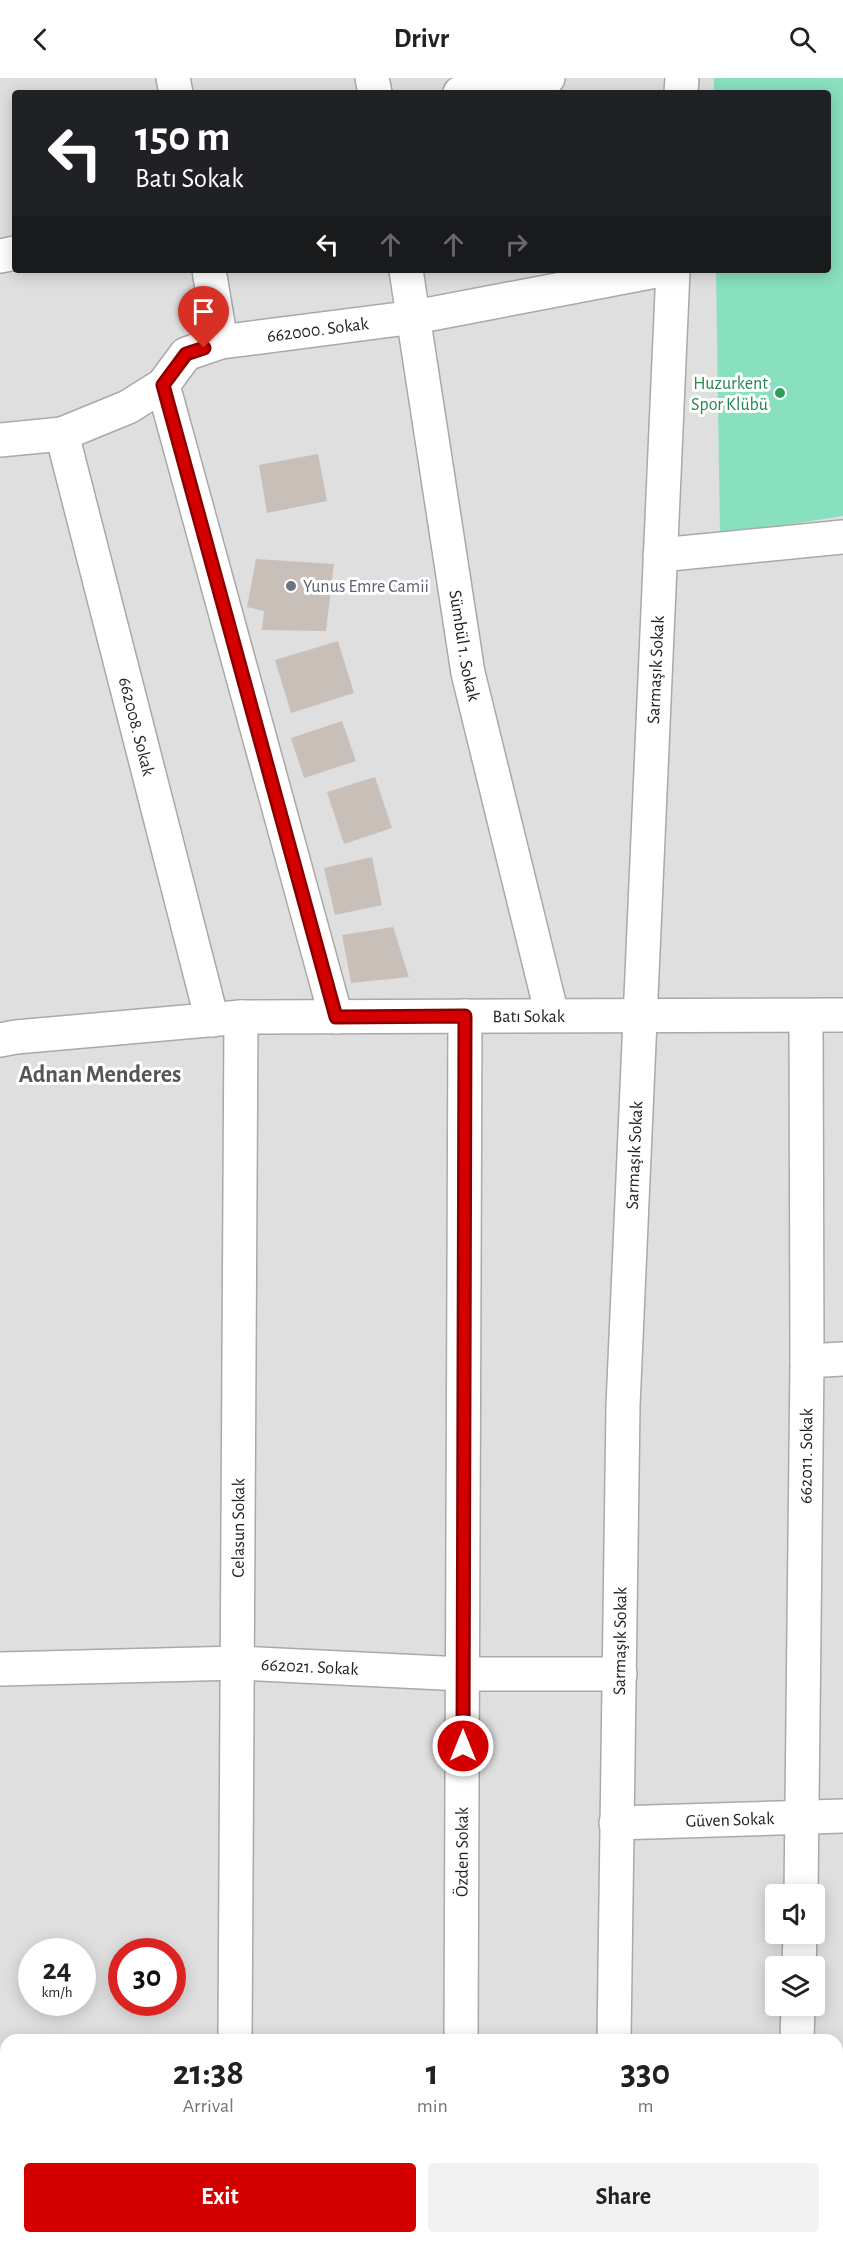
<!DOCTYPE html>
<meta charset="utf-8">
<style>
body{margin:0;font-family:"Alegreya Sans",sans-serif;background:#f2f2f2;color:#202124;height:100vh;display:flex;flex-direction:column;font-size:22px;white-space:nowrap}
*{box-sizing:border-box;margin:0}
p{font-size:20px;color:#757577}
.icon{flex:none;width:33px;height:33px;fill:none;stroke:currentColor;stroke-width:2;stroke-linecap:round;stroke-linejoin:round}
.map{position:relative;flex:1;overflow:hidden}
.drawer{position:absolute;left:0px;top:1956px;width:843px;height:210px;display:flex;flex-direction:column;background:#fff;border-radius:18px 18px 0 0;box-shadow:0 3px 15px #0003}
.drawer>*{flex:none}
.hud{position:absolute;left:12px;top:12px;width:819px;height:183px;border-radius:6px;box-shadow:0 3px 15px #0003;background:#202124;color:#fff;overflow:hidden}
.tools{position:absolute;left:765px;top:1806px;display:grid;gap:12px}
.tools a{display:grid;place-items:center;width:60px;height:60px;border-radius:6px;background:#fff;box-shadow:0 3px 15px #0003;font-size:30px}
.speed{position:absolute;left:18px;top:1860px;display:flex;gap:12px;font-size:30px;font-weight:700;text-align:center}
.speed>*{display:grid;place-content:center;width:78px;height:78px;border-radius:50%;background:#fff;box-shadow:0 3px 15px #0003;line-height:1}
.speed small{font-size:15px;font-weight:400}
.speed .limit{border:9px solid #d22;background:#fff;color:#111}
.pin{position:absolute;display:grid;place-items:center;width:51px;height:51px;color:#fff;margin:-62px -26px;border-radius:50% 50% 50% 0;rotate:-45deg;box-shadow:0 0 6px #0007}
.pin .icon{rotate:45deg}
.me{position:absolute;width:66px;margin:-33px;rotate:0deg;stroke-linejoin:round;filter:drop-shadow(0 0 4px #0008)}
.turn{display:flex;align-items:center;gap:21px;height:126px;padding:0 24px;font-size:27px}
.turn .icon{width:78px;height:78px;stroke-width:2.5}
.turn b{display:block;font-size:42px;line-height:51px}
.lanes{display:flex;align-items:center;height:57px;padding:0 24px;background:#0003;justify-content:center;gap:30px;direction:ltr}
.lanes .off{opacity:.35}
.eta{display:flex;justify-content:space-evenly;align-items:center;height:102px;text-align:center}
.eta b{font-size:36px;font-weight:700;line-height:42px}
.button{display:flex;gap:12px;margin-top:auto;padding:12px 24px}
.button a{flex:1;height:69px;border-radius:6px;background:#d40000;color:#fff;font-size:24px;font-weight:700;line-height:69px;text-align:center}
.button a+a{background:#f2f2f2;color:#202124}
header{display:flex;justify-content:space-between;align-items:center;height:78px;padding:0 24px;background:#fff;font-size:27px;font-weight:700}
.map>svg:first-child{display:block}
.residential{fill:#e0dfdf;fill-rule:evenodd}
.pitch{fill:#88e0be}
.building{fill:#c7bfb8}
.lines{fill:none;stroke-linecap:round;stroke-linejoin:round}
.minor-casing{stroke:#a9a9a9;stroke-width:36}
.minor{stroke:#fff;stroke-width:33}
.route-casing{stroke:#8a0000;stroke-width:15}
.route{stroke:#d40000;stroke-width:10}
.leisure-dot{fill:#2e9e5b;stroke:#fff;stroke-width:2}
.worship-dot{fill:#6b7280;stroke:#fff;stroke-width:2}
.labels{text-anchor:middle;stroke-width:6;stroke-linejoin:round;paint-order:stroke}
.street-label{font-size:18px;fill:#222;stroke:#fff}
.leisure-label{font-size:18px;fill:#27864d;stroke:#fff;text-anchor:end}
.worship-label{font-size:18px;fill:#5b616d;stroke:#fff;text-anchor:start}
.district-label{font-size:24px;font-weight:bold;fill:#555;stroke:#fff}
</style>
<header><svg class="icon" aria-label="back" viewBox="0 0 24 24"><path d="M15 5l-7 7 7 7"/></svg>Drivr<svg class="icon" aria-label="search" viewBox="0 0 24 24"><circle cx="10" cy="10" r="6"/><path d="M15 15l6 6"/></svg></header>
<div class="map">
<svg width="843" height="2166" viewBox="0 0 843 2166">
<rect width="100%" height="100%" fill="#f2efe9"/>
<!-- residential -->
<path class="residential" d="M0,0H843V2166H0ZM15,15H828V192H15ZM776,1816H814V1856H776ZM32,1874H82V1924H32ZM122,1874H172V1924H122ZM776,1888H814V1928H776ZM6,1962H837V2160H6Z"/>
<!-- pitch -->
<path class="pitch" d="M714,0H843V438L720,457L716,192H828V15H714Z"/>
<!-- building -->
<path class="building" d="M318,376L327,423L267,435L259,387Z
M256,481L334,486L326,553L262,552L264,533L247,529Z
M338,563L354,615L291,635L275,582Z
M342,643L356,683L304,700L291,660Z
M375,699L392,750L344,766L327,714Z
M372,779L382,827L335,837L324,790Z
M393,849L409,899L351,905L342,857Z"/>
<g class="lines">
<defs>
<g id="minor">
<path d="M173,0L176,15"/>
<path d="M372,0L375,15"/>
<path d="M460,15L548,0"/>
<path d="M681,15L682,0"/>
<path d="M0,178L15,175"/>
<path d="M209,192L221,264"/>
<path id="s1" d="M406,192L468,595L552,937"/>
<path d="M163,307L336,939"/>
<path id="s2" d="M62,356L212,942"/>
<path id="s3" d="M0,362L62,356L128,329L163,307L186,276L221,264L415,239L661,192"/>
<path d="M660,477L843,459"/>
<path id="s4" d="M0,962L16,959L241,939L843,937"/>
<path d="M807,1283L843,1281"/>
<path id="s5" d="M0,1591L239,1585L463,1596H620"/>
<path id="s6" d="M616,1745L843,1738"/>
<path id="s7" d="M801,1816L807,1283L806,939"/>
<path d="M799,1888L800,1856"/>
<path id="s8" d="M235,1962L241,939"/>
<path id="s9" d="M461,1962L465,938"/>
<path id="s10" d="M614,1962L623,1328L673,192"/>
<path d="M797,1962L798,1928"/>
<path d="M0,2024L6,2028"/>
<path d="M193,2160L202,2166"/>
<path d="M233,2166V2160"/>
<path d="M456,2166V2160"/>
<path d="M612,2166V2160"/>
<path d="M791,2166V2160"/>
</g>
</defs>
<!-- minor casing -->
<use href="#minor" class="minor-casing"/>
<!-- minor -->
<use href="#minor" class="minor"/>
</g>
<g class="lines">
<defs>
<path id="route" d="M204,270L186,276L163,307L336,939L465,938L463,1668"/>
</defs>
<!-- route casing -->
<use href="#route" class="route-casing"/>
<!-- route -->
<use href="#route" class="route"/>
</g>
<!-- markers -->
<circle class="leisure-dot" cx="780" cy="315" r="6"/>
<circle class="worship-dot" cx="291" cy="508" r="6"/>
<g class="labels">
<!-- street labels -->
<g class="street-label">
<text dy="6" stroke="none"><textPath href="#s3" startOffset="348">662000. Sokak</textPath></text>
<text dy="6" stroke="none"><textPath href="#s1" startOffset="380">Sümbül 1. Sokak</textPath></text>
<text dy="6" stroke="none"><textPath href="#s10" startOffset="1371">Sarmaşık Sokak</textPath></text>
<text dy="6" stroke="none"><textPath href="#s2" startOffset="302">662008. Sokak</textPath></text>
<text dy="6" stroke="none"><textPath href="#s4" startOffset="530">Batı Sokak</textPath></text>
<text dy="6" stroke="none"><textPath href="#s10" startOffset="885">Sarmaşık Sokak</textPath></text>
<text dy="6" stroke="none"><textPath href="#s7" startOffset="438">662011. Sokak</textPath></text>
<text dy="6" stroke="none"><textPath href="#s8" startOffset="512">Celasun Sokak</textPath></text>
<text dy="6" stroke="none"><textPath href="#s10" startOffset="399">Sarmaşık Sokak</textPath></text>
<text dy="6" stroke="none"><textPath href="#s5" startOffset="310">662021. Sokak</textPath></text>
<text dy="6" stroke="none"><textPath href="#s6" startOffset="114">Güven Sokak</textPath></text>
<text dy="6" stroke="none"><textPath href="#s9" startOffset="188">Özden Sokak</textPath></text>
</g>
<!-- leisure labels -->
<g class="leisure-label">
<text x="768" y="311">Huzurkent<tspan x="768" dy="21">Spor Klübü</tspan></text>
</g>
<!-- worship labels -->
<g class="worship-label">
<text x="303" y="514">Yunus Emre Camii</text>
</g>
<!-- district labels -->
<g class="district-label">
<text x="100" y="1004">Adnan Menderes</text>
</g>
</g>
</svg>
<div class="tools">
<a><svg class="icon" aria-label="sound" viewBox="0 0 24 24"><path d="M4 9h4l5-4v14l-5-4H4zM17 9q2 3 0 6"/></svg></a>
<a><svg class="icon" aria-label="layers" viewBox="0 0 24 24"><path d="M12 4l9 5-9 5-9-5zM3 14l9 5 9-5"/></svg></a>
</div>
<div class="speed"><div>24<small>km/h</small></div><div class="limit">30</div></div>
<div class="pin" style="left:204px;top:270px;background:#d93025"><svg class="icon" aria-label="arrive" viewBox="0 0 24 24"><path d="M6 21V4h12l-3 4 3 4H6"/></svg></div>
<svg class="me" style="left:463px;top:1668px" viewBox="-20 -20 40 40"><circle r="17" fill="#d40000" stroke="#fff" stroke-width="3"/><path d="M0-11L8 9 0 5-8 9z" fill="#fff"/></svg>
<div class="hud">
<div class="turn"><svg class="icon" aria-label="left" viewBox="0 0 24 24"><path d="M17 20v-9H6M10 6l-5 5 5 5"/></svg><div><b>150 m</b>Batı Sokak</div></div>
<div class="lanes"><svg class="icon" aria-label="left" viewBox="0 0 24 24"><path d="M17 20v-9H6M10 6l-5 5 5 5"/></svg><svg class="icon off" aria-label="ahead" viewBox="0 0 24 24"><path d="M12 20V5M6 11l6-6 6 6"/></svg><svg class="icon off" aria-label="ahead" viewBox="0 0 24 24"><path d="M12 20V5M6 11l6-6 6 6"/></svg><svg class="icon off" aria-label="right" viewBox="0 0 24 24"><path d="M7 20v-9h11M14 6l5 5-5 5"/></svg></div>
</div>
<section class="drawer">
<div class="eta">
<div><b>21:38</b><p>Arrival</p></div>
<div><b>1</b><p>min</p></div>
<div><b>330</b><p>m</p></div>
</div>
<div class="button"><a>Exit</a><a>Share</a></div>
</section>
</div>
